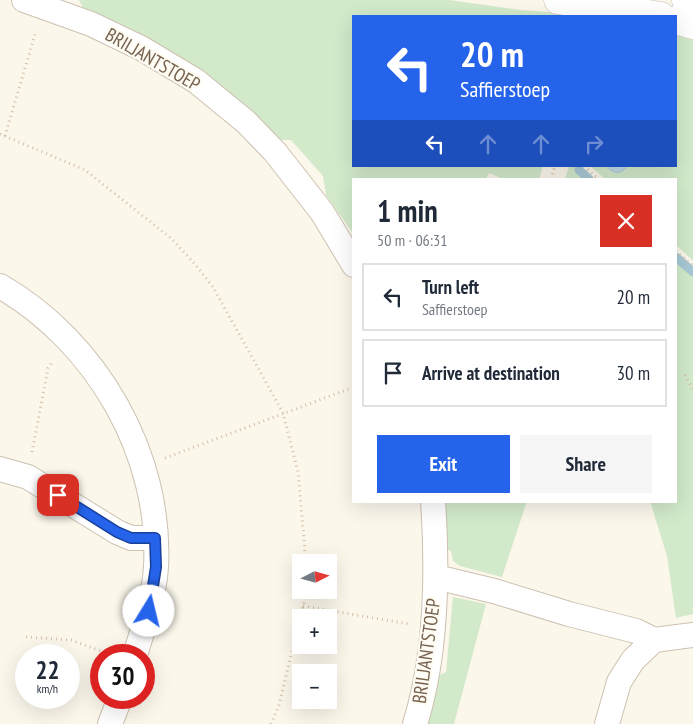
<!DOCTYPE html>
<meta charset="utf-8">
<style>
body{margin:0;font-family:"PT Sans Narrow",sans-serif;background:#f6f6f7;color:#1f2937;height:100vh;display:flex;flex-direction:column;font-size:19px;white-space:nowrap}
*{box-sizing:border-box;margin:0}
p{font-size:16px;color:#747a83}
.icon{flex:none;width:28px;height:28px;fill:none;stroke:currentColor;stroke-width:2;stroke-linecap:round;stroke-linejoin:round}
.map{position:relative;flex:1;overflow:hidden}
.details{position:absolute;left:352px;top:178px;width:325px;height:325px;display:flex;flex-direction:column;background:#fff;border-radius:0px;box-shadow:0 5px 20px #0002}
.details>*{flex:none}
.top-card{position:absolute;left:352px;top:15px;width:325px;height:152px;border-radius:0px;box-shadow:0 5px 20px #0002;background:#2563eb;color:#fff;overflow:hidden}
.needle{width:32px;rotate:84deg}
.fabs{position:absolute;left:292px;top:554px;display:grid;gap:10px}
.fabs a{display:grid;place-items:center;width:45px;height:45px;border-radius:0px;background:#fff;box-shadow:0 5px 20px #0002;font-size:25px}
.speed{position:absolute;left:15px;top:644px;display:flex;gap:10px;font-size:25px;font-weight:700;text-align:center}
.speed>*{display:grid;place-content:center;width:65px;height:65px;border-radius:50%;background:#fff;box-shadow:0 5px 20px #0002;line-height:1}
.speed small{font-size:12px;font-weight:400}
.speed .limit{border:8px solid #d22;background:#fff;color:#111}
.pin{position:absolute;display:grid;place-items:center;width:42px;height:42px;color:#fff;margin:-21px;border-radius:10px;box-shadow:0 2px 8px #0006}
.me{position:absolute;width:55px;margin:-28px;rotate:9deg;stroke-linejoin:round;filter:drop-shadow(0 0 4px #0008)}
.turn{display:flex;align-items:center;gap:18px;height:105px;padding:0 25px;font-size:22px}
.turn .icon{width:65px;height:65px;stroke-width:2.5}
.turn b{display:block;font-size:35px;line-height:42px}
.lanes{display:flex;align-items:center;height:48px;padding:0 25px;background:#0003;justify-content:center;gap:25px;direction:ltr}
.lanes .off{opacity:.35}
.round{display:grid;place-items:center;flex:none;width:52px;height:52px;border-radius:0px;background:#f6f6f7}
.overview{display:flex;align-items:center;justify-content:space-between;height:85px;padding:0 25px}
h1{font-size:30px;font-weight:700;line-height:38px}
.button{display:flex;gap:10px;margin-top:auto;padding:10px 25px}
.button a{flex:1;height:58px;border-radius:0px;background:#2563eb;color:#fff;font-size:20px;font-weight:700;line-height:58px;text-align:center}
.button a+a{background:#f6f6f7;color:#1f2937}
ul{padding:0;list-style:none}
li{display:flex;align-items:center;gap:15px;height:68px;margin:0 10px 8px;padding:0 15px;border:2px solid #e0e1e3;border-radius:0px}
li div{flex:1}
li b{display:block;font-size:19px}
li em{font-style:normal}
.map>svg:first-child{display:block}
.green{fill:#d2e9ca}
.water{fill:#c0dae4;stroke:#a7c8d6}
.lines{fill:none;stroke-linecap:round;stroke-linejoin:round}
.stream{stroke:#a7c8d6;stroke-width:9}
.minor-casing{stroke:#cdc1b1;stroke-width:26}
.tertiary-casing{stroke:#cdc1b1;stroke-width:29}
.path{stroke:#d5bfa7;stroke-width:3;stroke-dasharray:1 4;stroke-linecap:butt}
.minor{stroke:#fff;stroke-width:24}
.tertiary{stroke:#fff;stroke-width:28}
.route-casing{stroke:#184099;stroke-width:12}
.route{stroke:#2563eb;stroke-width:9}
.labels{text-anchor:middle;stroke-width:4.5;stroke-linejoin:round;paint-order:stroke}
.street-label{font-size:19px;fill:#76624f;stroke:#fefbf2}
</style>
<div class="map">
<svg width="693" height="724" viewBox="0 0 693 724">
<rect width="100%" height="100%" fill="#fbf7eb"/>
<!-- green -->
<path class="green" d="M79,0H449L520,10L606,16H354V166H543L539,179H503L489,173L486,179H354V235L326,195L323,176L291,140H273L249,111L230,93L183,65L84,10Z
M676,35L693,40V261L676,245V179H605L590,166H676Z
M569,166C578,166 584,173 591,179H565Z
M676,254L693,269V614L676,618L667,556L650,501H676Z
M443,501H527L502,577L460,566L453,561L451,551L446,549Z
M453,597L486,604L454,724H425L437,676L446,672Z"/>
<!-- water -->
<path class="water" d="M607,166H627C621,175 613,174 607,166Z"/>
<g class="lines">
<!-- stream -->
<path class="stream" d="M579,170L589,179
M676,257L693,272"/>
<defs>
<path id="minor" d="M24,0L91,24L141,48L196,81L246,122L275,152L322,212L354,265
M0,286C97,342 162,455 156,567C154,597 144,626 135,655
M0,469L28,477L117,532L131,538H155
M436,577L494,591L569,614L636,631L654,640L633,660L619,682L607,724
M654,640L693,635
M110,724L120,698
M415,724C437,654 438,574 433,501"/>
<path id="tertiary" d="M558,0L661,16
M686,0L693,3
M676,20L693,25"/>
</defs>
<!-- minor casing -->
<use href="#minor" class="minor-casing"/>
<!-- tertiary casing -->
<use href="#tertiary" class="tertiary-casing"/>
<!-- path -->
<path class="path" d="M0,134L85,170L172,239L193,262L213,287L283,413L298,472L306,562
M5,136L36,31
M584,166L598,179
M551,179L555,166
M676,251L693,266
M685,375L693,390
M32,452L48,368L53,361
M165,458L354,387
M303,606L409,624
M26,637L71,640L109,654
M271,724L279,705L307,590"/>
<!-- minor -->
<use href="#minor" class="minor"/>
<!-- tertiary -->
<use href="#tertiary" class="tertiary"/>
</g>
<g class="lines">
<defs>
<path id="route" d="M58,495L117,532L131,538H155L156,567L149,611"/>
</defs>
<!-- route casing -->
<use href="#route" class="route-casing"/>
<!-- route -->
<use href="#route" class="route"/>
</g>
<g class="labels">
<!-- street labels -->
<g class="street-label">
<text transform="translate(153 59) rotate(30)" y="7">BRILJANTSTOEP</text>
<text transform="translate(426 651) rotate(-82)" y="7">BRILJANTSTOEP</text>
</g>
</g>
</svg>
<div class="fabs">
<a><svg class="needle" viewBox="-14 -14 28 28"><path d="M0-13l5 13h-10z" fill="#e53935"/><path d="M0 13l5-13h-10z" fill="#747a83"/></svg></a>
<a>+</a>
<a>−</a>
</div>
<div class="speed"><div>22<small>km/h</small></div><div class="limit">30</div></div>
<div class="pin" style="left:58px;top:495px;background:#d93025"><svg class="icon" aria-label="arrive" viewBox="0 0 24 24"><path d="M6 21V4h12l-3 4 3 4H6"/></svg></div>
<svg class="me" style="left:149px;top:611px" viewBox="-20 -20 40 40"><circle r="19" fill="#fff"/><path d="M0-13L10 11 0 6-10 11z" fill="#2563eb"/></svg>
<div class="top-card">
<div class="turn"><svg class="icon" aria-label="left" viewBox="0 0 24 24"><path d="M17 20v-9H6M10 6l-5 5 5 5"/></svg><div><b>20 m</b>Saffierstoep</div></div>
<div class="lanes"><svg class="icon" aria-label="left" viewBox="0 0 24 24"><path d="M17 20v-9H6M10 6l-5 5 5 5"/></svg><svg class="icon off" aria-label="ahead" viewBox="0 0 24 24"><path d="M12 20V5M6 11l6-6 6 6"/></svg><svg class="icon off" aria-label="ahead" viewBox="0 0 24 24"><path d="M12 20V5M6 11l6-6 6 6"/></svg><svg class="icon off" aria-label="right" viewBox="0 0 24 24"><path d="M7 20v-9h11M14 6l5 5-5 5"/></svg></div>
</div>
<section class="details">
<div class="overview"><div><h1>1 min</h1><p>50 m · 06:31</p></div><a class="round" style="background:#d93025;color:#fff"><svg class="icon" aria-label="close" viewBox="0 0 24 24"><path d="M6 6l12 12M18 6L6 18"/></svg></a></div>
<ul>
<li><svg class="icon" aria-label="left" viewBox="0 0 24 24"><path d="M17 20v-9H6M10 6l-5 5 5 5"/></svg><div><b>Turn left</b><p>Saffierstoep</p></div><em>20 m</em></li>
<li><svg class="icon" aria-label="arrive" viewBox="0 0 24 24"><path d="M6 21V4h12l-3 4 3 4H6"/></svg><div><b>Arrive at destination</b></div><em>30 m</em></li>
</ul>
<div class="button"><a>Exit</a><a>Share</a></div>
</section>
</div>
